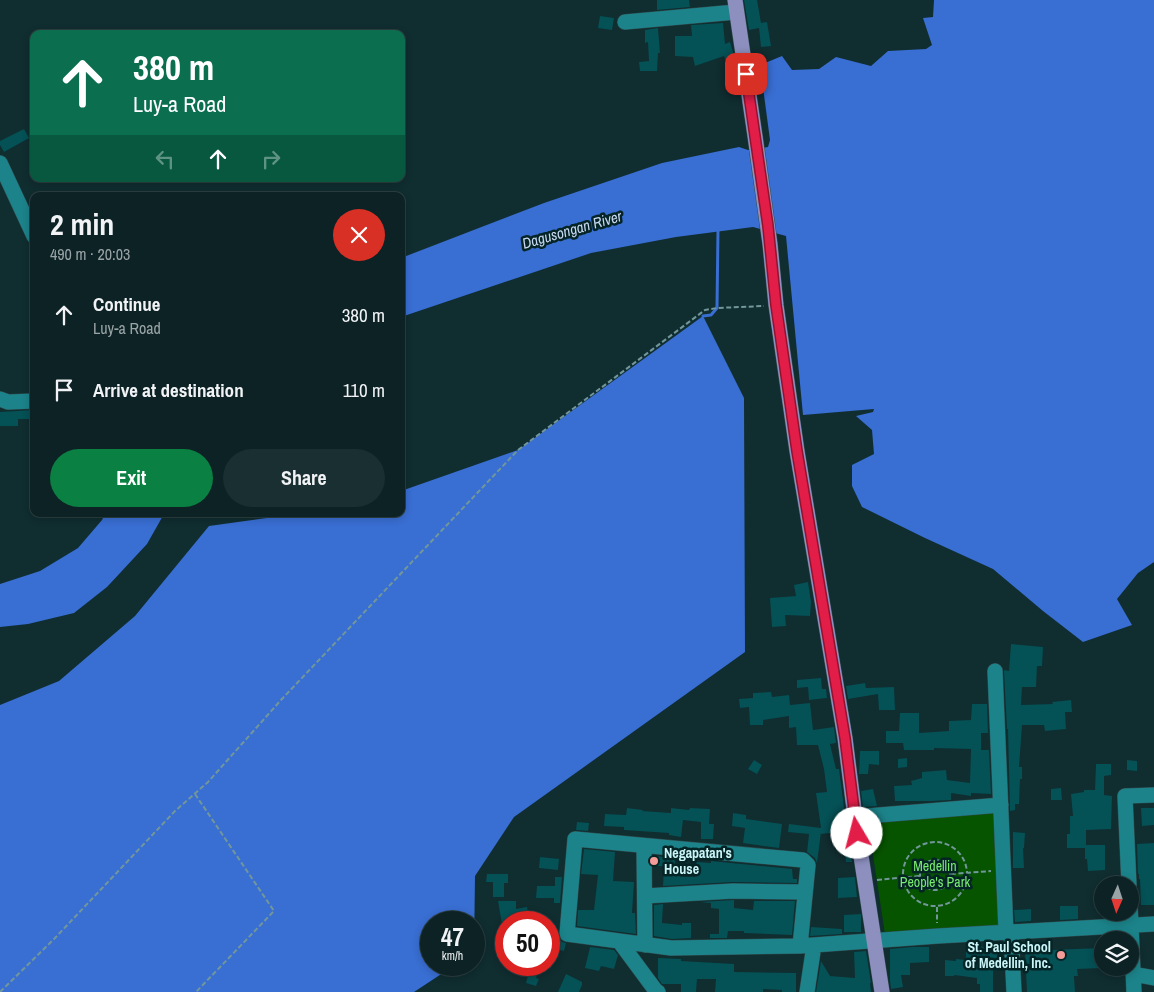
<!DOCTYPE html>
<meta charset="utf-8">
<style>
body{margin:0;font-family:"Archivo Narrow",sans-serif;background:#1a2f31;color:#f1f3f6;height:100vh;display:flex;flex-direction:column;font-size:19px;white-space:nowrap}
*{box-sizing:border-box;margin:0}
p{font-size:16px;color:#9aa4a6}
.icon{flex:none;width:28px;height:28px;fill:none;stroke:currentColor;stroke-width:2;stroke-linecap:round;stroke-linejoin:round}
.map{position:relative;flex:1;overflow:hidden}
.sheet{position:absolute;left:30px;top:192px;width:375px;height:325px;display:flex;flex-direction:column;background:#0c2224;border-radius:10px;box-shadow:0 2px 8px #0003,0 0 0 1px #2c3f41}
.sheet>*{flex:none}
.top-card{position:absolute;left:30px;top:30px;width:375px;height:152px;border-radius:10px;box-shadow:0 2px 8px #0003,0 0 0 1px #2c3f41;background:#0b6e4f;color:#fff;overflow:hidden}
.needle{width:32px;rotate:183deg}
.buttons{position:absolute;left:1094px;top:876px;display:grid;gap:10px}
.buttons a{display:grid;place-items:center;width:45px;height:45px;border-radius:50%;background:#0c2224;box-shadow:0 2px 8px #0003,0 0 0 1px #2c3f41;font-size:25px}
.speed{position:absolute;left:420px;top:911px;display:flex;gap:10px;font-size:25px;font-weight:700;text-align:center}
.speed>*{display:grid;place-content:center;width:65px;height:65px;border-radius:50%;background:#0c2224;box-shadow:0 2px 8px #0003,0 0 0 1px #2c3f41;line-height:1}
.speed small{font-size:12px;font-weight:400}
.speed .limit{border:8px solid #d22;background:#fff;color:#111}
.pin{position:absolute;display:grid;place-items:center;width:42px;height:42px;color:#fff;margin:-21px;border-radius:10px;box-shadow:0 2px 8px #0006}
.me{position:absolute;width:55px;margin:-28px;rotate:352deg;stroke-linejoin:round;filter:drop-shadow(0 0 4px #0008)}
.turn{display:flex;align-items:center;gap:18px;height:105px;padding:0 20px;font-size:22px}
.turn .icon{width:65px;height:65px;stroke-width:2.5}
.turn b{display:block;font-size:35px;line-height:42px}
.lanes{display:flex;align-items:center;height:48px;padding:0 20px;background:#0003;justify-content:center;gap:25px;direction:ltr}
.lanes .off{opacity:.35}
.round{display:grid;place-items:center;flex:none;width:52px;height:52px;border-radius:26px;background:#1a2f31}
.head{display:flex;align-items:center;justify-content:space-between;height:85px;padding:0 20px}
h1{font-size:30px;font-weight:800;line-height:38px}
.button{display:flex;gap:10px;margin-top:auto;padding:10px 20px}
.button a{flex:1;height:58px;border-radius:30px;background:#0b8043;color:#fff;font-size:20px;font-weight:800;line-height:58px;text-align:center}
.button a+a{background:#1a2f31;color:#f1f3f6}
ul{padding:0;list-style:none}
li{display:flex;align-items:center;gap:15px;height:75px;padding:0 20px}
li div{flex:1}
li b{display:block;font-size:19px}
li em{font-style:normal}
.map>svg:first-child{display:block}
.green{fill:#065400}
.water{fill:#396ed2}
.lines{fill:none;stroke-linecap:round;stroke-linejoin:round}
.stream{stroke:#396ed2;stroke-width:3}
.building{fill:#045156}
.minor-casing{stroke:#304b4e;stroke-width:16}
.major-casing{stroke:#304b4e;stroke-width:16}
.path{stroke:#72979a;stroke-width:2;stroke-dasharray:5 2.5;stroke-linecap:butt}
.minor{stroke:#1c838a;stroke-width:15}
.major{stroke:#8d90bf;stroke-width:15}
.route-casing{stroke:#92132f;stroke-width:12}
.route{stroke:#e11d48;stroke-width:9}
.poi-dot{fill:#f59b98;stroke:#052426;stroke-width:2}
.labels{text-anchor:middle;stroke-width:5;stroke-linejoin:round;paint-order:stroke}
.poi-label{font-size:14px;font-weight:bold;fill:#caf5f8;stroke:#052426;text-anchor:start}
.park-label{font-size:14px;fill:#79eb6e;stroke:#052426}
.water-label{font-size:15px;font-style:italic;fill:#c9d8f2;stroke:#052426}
</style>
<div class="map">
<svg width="1154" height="992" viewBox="0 0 1154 992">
<rect width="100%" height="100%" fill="#102d30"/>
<!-- green -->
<path class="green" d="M994,811L1001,927L885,934L868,822Z"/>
<!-- water -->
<path class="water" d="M934,0H1154V562L1138,573L1117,599L1132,625L1083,642L1043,611L993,569L925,538L862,507L852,486V465L874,454L872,430L856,416L873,412L874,409L803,415L786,236L753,227L676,237L591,253L401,317V258L544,203L662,163L739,147L748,150L768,147L770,140L760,65L782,56L792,70L819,69L836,57L871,66L888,51L926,49L932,45L923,18L933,17Z
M703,316L744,398L745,652L514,817L475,876L474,952V922H431V965H455L414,992H0V705L59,681L135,616L209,526L296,514H401V491L518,450Z
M105,514H164L147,544L107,587L74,613L28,624L0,627V584L40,571L78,548L102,520Z"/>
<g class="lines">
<!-- stream -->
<path class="stream" d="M703,316L711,315L717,308L718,230"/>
</g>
<!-- building -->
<path class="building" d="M657,0H689L690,7L657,10Z
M744,0H757L761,23L767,22L771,46L761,47L759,28L749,30Z
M600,16L614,18L612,30L598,28Z
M723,23L725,44L730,42L733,52L736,68H728L724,56L695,66L693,57L675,56V36H692L691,25Z
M658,28L660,53H658L657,71H640L639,62L649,61L648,42L645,43V30Z
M24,129L29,138L4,152L0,145V141Z
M34,410V419H18V426H0V412Z
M808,582L811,602L810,616L785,615L786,626L772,627L770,598L796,596L794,585Z
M1011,644L1043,647L1042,666H1037L1036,687H1022L1021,705L1053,704L1052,702L1071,700L1072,712H1065L1066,729L1045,731L1044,725H1022L1019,767H1022V779H1020L1019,804H1015V810L1010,811L1008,729H1007L1004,672V670L1009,671Z
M821,678L822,689H826L827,698L809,700L808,687L797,688V680Z
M865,683L866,688L894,687L895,710H879L878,694L848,699L846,686Z
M771,692L772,697L789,695L790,705L810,703L813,730L834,727L836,743L830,744L836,769H839L847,831L821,834V832L817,863L815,858L807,852L809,834L788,832L789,824L821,828L816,793L827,792L824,769L818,745H797L796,727L789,728V716L763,720V725H750L749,707L740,708L739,699L753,698V693Z
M972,704H987L988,733H981V750H989L991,794L971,793V796L951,793V800L931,801H895L894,786L912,785L911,781L922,778V772L946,770L947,780L970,783L971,749L934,748V750H904L903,743H886V731H899L900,713H919V733L949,731V721L971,720Z
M860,751H879V765L869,764L868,774H859Z
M907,758V767L898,768V759Z
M754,760L762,765L757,774L748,769Z
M1127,760L1137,761V771L1127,770Z
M1096,764H1111V775L1104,776V795L1112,796L1111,829L1086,830V845H1105V870L1088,871L1087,859H1085V848H1067V834H1070V816H1073L1071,794L1084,792V790H1095Z
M1061,788L1062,800H1051V789Z
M873,789L877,806L863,807L861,791Z
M627,808L643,810L642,811L671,813V808L689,810L690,808L710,809L709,824H714L713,839H701V822L683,820L681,837L669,835V833L624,830V827L604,826L605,814L626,815Z
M1141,808H1154V825L1142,826Z
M733,813L746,815V819L782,824L779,848L743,843L745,828L732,826Z
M577,822L589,823L588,831L576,830Z
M1013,832L1025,833L1024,848H1023L1024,868H1013Z
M841,841H849L852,862H846L845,850H842Z
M1154,843V905H1141L1140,879H1139V874H1138L1137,844Z
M584,849L615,852L613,881L634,882L632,913H635L636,934L577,926L578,910H594L598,875L581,874Z
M653,856L675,858L674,876L695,877L696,862L711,863V861L792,869L793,879H797V883L732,882L663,886L664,866H654Z
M540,857L559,859L558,870L539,868Z
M487,874H508V883H504V897H493V882H486Z
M555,877H562L560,903H554V898H536L537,886H555Z
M855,877L857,897L838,898V878Z
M734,900V908L753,910L754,901H795L792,935L744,933V931H728L727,938H710V934H719V909L711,908V903L700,902Z
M498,901H516V909L527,907L529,920L506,922V924H502Z
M663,904L662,923L682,925V923H691V938L672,939L654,936V905Z
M1060,906H1078V919L1060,920Z
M1031,909V921L1015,922L1014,910Z
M861,914V932H844V915Z
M811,927L842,929V934L810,936Z
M553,937L559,939L562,942L566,943L564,951L550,947Z
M966,946L987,947L986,953H997L998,969L993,970V992H980V984H977V978L954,975V976H945V960L956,961V959L966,960Z
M590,947L614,950L618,955L614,969L601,966L599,971L585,968Z
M912,947H929V962L910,963V975H901L903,987L891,989L890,980V949Z
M1102,948V968L1077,969L1078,976H1074L1075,992H1027L1025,951Z
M866,951L871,983H870L871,992H816L821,961L830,976L855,978L854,952Z
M658,958L681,959V961L734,964V972L796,973V992H782V990L763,989V992H715L716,979H697L696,992H681V984H662L658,978Z
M531,965H541L536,978L539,979L536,986L526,983Z
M566,974L582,982V985L579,992H558Z"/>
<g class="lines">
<defs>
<path id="minor" d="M625,22L736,12
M0,163L34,236
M0,399L8,402L34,401
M995,671L1006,932
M855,817L1001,805
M644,846L645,945
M1129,885L1125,796L1154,795
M645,896L733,891L805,892
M1130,903L1134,992
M1011,932L1014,992
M619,941L656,991L658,992
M800,946L808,865L803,860L575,839L567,934L671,948L800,946L938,936L1154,924
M1133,974L1154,978
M807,992L814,945"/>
<path id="major" d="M735,0L755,136L770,244L776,305L797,451L845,738L855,817L882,992"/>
</defs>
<!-- minor casing -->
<use href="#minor" class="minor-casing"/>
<!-- major casing -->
<use href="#major" class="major-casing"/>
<!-- path -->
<path class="path" d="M277,196L287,192
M195,794L274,911L196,992
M903 874a32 32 0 1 1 64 0a32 32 0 1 1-64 0Z
M920 875a15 15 0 1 1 30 0a15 15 0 1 1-30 0Z
M951,874L991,871
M877,880L919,876
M937,907V923
M0,992L55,938L175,811L208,782L281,700L518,450L705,310L717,308L764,306"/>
<!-- minor -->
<use href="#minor" class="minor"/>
<!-- major -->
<use href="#major" class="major"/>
</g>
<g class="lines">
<defs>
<path id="route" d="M746,74L768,226L776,305L797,451L845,738L857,833"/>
</defs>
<!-- route casing -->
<use href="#route" class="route-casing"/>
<!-- route -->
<use href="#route" class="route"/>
</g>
<!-- markers -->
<g class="poi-dot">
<circle cx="654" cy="861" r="5"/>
<circle cx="1061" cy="955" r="5"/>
</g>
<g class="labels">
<!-- poi labels -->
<g class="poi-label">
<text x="664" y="858">Negapatan's<tspan x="664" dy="16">House</tspan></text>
<text x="1051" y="952" text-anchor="end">St. Paul School<tspan x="1051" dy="16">of Medellin, Inc.</tspan></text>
</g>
<!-- park labels -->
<g class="park-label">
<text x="935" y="871">Medellin<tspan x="935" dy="16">People's Park</tspan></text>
</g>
<!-- water labels -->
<g class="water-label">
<text transform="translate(572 230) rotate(-16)" y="5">Dagusongan River</text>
</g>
</g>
</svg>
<div class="buttons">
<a><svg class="needle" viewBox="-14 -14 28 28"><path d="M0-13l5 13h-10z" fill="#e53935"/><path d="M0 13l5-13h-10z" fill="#9aa4a6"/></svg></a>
<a><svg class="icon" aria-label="layers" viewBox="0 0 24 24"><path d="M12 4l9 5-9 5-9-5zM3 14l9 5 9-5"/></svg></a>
</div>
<div class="speed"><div>47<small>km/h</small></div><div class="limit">50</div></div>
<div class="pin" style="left:746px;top:74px;background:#d93025"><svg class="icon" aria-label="arrive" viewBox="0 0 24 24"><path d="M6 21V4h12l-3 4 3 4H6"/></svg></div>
<svg class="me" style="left:857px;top:833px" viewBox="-20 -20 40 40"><circle r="19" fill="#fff"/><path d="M0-13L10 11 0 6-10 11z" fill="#e11d48"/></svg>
<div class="top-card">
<div class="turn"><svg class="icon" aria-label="ahead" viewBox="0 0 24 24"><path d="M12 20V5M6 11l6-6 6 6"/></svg><div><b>380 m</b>Luy-a Road</div></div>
<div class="lanes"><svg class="icon off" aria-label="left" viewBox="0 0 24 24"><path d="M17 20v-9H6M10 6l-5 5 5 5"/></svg><svg class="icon" aria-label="ahead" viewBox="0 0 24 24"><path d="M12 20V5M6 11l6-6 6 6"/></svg><svg class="icon off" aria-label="right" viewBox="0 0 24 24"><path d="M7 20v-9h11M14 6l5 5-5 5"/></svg></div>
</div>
<section class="sheet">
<div class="head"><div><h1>2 min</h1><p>490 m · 20:03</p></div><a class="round" style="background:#d93025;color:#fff"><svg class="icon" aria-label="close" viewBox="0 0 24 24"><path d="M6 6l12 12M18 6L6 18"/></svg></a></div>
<ul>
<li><svg class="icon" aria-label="ahead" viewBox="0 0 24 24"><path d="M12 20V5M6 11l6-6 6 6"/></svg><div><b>Continue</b><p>Luy-a Road</p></div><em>380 m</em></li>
<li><svg class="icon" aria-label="arrive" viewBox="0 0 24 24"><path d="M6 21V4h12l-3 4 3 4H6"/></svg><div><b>Arrive at destination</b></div><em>110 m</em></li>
</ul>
<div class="button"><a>Exit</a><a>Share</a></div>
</section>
</div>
